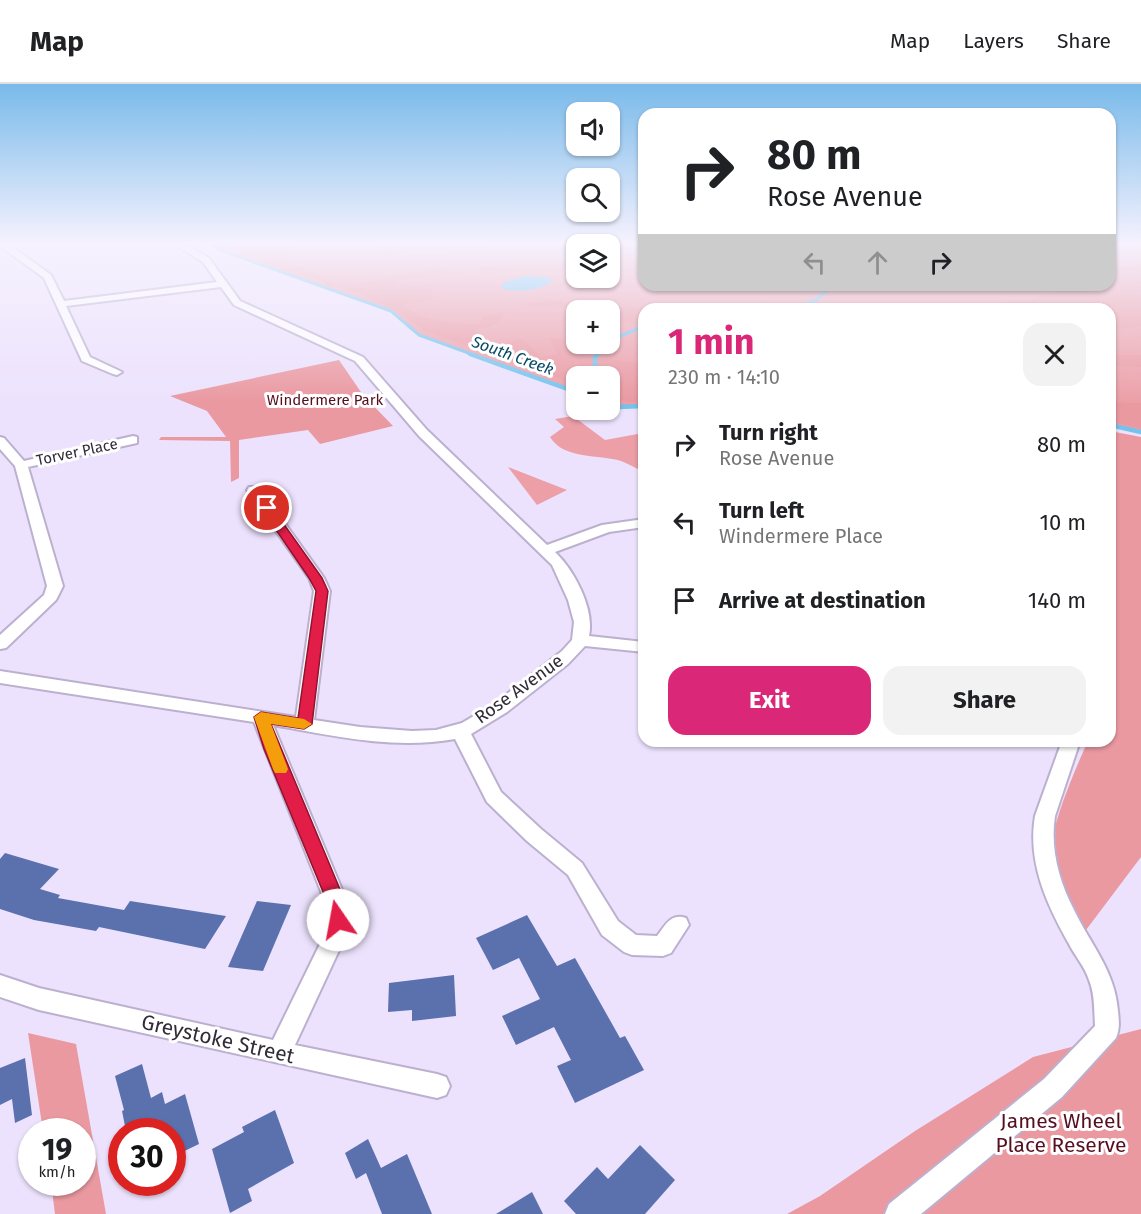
<!DOCTYPE html>
<meta charset="utf-8">
<style>
body{margin:0;font-family:"Fira Sans",sans-serif;background:#f2f2f2;color:#202124;height:100vh;display:flex;flex-direction:column;font-size:22px;white-space:nowrap}
*{box-sizing:border-box;margin:0}
p{font-size:20px;color:#757577}
.icon{flex:none;width:33px;height:33px;fill:none;stroke:currentColor;stroke-width:2;stroke-linecap:round;stroke-linejoin:round}
.map{position:relative;flex:1;overflow:hidden}
.panel{position:absolute;left:638px;top:219px;width:478px;height:444px;display:flex;flex-direction:column;background:#fff;border-radius:18px;box-shadow:0 2px 4px #0004}
.panel>*{flex:none}
.guide{position:absolute;left:638px;top:24px;width:478px;height:183px;border-radius:18px;box-shadow:0 2px 4px #0004;background:#fff;color:#202124;overflow:hidden}
.controls{position:absolute;left:566px;top:18px;display:grid;gap:12px}
.controls a{display:grid;place-items:center;width:54px;height:54px;border-radius:12px;background:#fff;box-shadow:0 2px 4px #0004;font-size:30px}
.speed{position:absolute;left:18px;top:1034px;display:flex;gap:12px;font-size:30px;font-weight:700;text-align:center}
.speed>*{display:grid;place-content:center;width:78px;height:78px;border-radius:50%;background:#fff;box-shadow:0 2px 4px #0004;line-height:1}
.speed small{font-size:15px;font-weight:400}
.speed .limit{border:9px solid #d22;background:#fff;color:#111}
.pin{position:absolute;display:grid;place-items:center;width:51px;height:51px;color:#fff;margin:-26px;border:3px solid #fff;border-radius:50%;box-shadow:0 2px 6px #0007}
.me{position:absolute;width:66px;margin:-33px;rotate:348deg;stroke-linejoin:round;filter:drop-shadow(0 0 4px #0008)}
.turn{display:flex;align-items:center;gap:21px;height:126px;padding:0 30px;font-size:27px}
.turn .icon{width:78px;height:78px;stroke-width:2.5}
.turn b{display:block;font-size:42px;line-height:51px}
.lanes{display:flex;align-items:center;height:57px;padding:0 30px;background:#0003;justify-content:center;gap:30px;direction:ltr}
.lanes .off{opacity:.35}
.round{display:grid;place-items:center;flex:none;width:63px;height:63px;border-radius:18px;background:#f2f2f2}
.head{display:flex;align-items:center;justify-content:space-between;height:102px;padding:0 30px}
h1{font-size:36px;font-weight:700;line-height:45px;color:#db2777}
.primary-button{display:flex;gap:12px;margin-top:auto;padding:12px 30px}
.primary-button a{flex:1;height:69px;border-radius:18px;background:#db2777;color:#fff;font-size:24px;font-weight:700;line-height:69px;text-align:center}
.primary-button a+a{background:#f2f2f2;color:#202124}
ul{padding:0;list-style:none}
li{display:flex;align-items:center;gap:18px;height:78px;padding:0 30px}
li div{flex:1}
li b{display:block;font-size:22px}
li em{font-style:normal}
header{display:flex;align-items:center;gap:36px;box-sizing:border-box;height:84px;padding:0 30px;background:#fff;border-bottom:2px solid #e0e0e0}
header strong{font-size:28px}
nav{display:flex;gap:33px;margin-inline-start:auto;font-size:21px}
.map>svg:first-child{display:block}
.green{fill:#ec9fa7;fill-rule:evenodd}
.forest{fill:#ea99a1}
.water{fill:#74c3ed}
.lines{fill:none;stroke-linecap:round;stroke-linejoin:round}
.stream-far1{stroke:#74c3ed;stroke-width:3}
.stream{stroke:#74c3ed;stroke-width:4.5}
.building{fill:#5b71ae}
.minor-casing{stroke:#bcb0cf;stroke-width:4}
.minor{fill:#fff;fill-rule:evenodd}
.route{fill:#e11d48;stroke:#92132f;stroke-width:1.5}
.slow{fill:#f59e0b}
.labels{text-anchor:middle;stroke-width:6;stroke-linejoin:round;paint-order:stroke}
.far-park-label{font-size:15px;fill:#560f1f;stroke:#fff}
.far-street-label{font-size:15px;fill:#312c38;stroke:#fff}
.far-water-label{font-size:16px;font-style:italic;fill:#054965;stroke:#fff}
.street-label{font-size:18px;fill:#312c38;stroke:#fff}
.near-street-label{font-size:21px;fill:#312c38;stroke:#fff}
.near-park-label{font-size:21px;fill:#560f1f;stroke:#fff}
</style>
<header>
<strong>Map</strong>
<nav><a>Map</a><a>Layers</a><a>Share</a></nav>
</header>
<div class="map">
<svg width="1141" height="1130" viewBox="0 0 1141 1130">
<rect width="100%" height="100%" fill="#ece2fd"/>
<!-- green -->
<path class="green" d="M213,159H643L644,201H1065L1025,217L1046,225H644L643,322L618,323L609,320V292H576V308L419,251L391,227L217,165ZM576,160H609V194H576ZM576,226H609V260H576Z
M1110,159H1141V178L1110,186Z
M1141,233V348L1110,341V234Z
M573,332L605,356L643,349V388C636,384 629,380 621,377C599,370 564,376 550,353L564,343L555,335Z
M508,383L567,406L537,421Z"/>
<!-- forest -->
<path class="forest" d="M226,159H301L286,165L295,180L331,197C334,202 341,206 347,205C351,205 356,201 360,200C387,192 439,178 465,190L423,192L392,198L401,203L430,202L435,214L403,221C425,238 453,240 480,240L483,232L501,228L505,230C496,242 488,244 473,246L497,261L522,255L542,273L557,270L550,254L563,255L572,260L575,271L637,279L643,285V317L629,318L609,311V292H576V300L425,247L397,228L362,210L327,201L315,194L264,179Z
M384,159H532L385,169L379,167Z
M643,169V182L609,183V172Z
M576,175V184L483,190L481,185L484,182Z
M1141,178V243L1110,245V225H994L988,222L1015,216L1024,217L1065,201H1110V186Z
M549,216L607,224L747,221L763,225H644L643,241L609,235V226C579,226 550,222 519,221Z
M1110,271H1141V283L1110,281Z
M339,276L363,311L393,342L320,360L308,346L239,356V394L231,398L230,357L159,356L161,353H226L207,327L170,312Z
M1110,318L1141,319V345L1110,337Z
M1110,347L1141,353V773L1083,850C1070,821 1055,791 1053,758C1053,736 1078,679 1088,657H1110Z
M1141,945V1130H787L820,1112L915,1047L1033,973Z
M28,949L76,960L106,1130H55L51,1098H82V1047H43Z"/>
<!-- water -->
<path class="water" d="M524,192L547,193L553,197C541,206 515,210 501,204L504,198Z"/>
<g class="lines">
<!-- stream-far1 -->
<path class="stream-far1" d="M213,159L217,165L391,227L419,251L474,271
M756,225C780,224 809,227 826,207L825,201
M609,257L644,242
M597,271L605,260"/>
<!-- stream -->
<path class="stream" d="M470,270L576,308
M595,292V273L598,270
M609,320L618,323L644,322
M1110,341L1141,348"/>
</g>
<!-- building -->
<path class="building" d="M5,769L59,785L40,805L60,811L58,814L124,826L130,817L226,832L205,865L99,843L96,847L34,836L0,825V775Z
M257,817L291,821L263,887L228,883Z
M527,831L557,882L575,874L620,954L625,952L644,986L575,1019L557,982L571,976L554,943L516,961L502,932L540,915L519,874L493,886L476,854Z
M454,891L456,932L412,937V926L388,928L389,899Z
M25,974L32,1031L15,1039L12,1015L0,1021V984Z
M142,980L151,1014L162,1008L165,1020L185,1010L199,1060L172,1073V1047H126L122,1027L124,1026L115,992Z
M275,1026L294,1079L248,1105L252,1117L230,1129L212,1065L244,1048L242,1043Z
M368,1055L381,1084L407,1070L432,1130H382L366,1089L356,1095L345,1069Z
M640,1061L675,1096L645,1130H576L564,1117L597,1083L608,1095Z
M532,1108L543,1130H496Z"/>
<g class="lines">
<defs>
<path id="minor" d="M0,159H7L51,191L64,217L217,198L203,178L173,159H183L209,174L240,217L363,273L427,346L547,461L602,441L644,435V443L609,448L555,468C574,486 595,525 589,552L644,558V568L585,562L568,580L507,628L471,650L501,708L541,745L582,779L618,837L636,851L657,852C666,841 670,829 686,834L689,841L671,869L663,872L632,871L624,868L602,851L568,791L527,757L487,718L455,655C394,666 333,652 273,641L346,815L349,836L342,860L295,961L437,990L446,993L450,1002L446,1011L437,1014L39,926L0,913V891L39,904L273,956L320,860L327,836L324,815L254,638L0,599V587L296,633L314,507L309,494L247,406L249,403H259L324,494L330,507L314,636L360,643L412,647L436,646L462,639L494,620L562,567L572,556L574,538L568,516L552,481L419,352L355,277L234,221L221,203L66,222L90,273L122,288L117,291L113,290L82,277L44,194L0,162Z
M133,352L137,353V359L28,383L63,502L56,516L6,564L0,565V551L44,511L47,502L15,382L0,365V353L4,354L24,377Z
M1062,657H1080L1055,732C1050,765 1059,797 1074,826C1091,861 1115,887 1118,927C1119,937 1120,945 1116,954L1062,1013L921,1130H885L889,1120L1044,995L1095,942C1094,927 1095,910 1089,896C1085,883 1075,872 1069,860C1047,821 1027,778 1035,732Z"/>
</defs>
<!-- minor casing -->
<use href="#minor" class="minor-casing"/>
<!-- minor -->
<use href="#minor" class="minor"/>
</g>
<!-- sky -->
<linearGradient id="sky" x2="0" y2="1"><stop stop-color="#79baea"/><stop offset="0.5" stop-color="#f6f2fe"/><stop offset="1" stop-color="#f6f2fe" stop-opacity="0"/></linearGradient>
<rect width="1141" height="318" fill="url(#sky)"/>
<!-- route -->
<path class="route" d="M267,421L271,422L322,494L328,507L312,640L304,645L271,640L344,815L347,836L344,841L338,844L331,841L326,815L264,665L254,633L261,628L298,634L316,507L309,494L261,424Z"/>
<!-- slow -->
<path class="slow" d="M261,628L304,635L312,640L304,645L271,640L288,685L286,689H275L273,685L254,633Z"/>
<g class="labels">
<!-- far-park labels -->
<g class="far-park-label">
<text x="325" y="321">Windermere Park</text>
</g>
<!-- far-street labels -->
<g class="far-street-label">
<text transform="translate(77 368) rotate(-12)" y="5">Torver Place</text>
</g>
<!-- far-water labels -->
<g class="far-water-label">
<text transform="translate(513 271) rotate(20)" y="6">South Creek</text>
</g>
<!-- street labels -->
<g class="street-label">
<text transform="translate(519 605) rotate(-36)" y="6">Rose Avenue</text>
</g>
<!-- near-street labels -->
<g class="near-street-label">
<text transform="translate(218 955) rotate(13)" y="7">Greystoke Street</text>
</g>
<!-- near-park labels -->
<g class="near-park-label">
<text x="1061" y="1044">James Wheel<tspan x="1061" dy="24">Place Reserve</tspan></text>
</g>
</g>
</svg>
<div class="controls">
<a><svg class="icon" aria-label="sound" viewBox="0 0 24 24"><path d="M4 9h4l5-4v14l-5-4H4zM17 9q2 3 0 6"/></svg></a>
<a><svg class="icon" aria-label="search" viewBox="0 0 24 24"><circle cx="10" cy="10" r="6"/><path d="M15 15l6 6"/></svg></a>
<a><svg class="icon" aria-label="layers" viewBox="0 0 24 24"><path d="M12 4l9 5-9 5-9-5zM3 14l9 5 9-5"/></svg></a>
<a>+</a>
<a>−</a>
</div>
<div class="speed"><div>19<small>km/h</small></div><div class="limit">30</div></div>
<div class="pin" style="left:267px;top:424px;background:#d93025"><svg class="icon" aria-label="arrive" viewBox="0 0 24 24"><path d="M6 21V4h12l-3 4 3 4H6"/></svg></div>
<svg class="me" style="left:338px;top:836px" viewBox="-20 -20 40 40"><circle r="19" fill="#fff"/><path d="M0-13L10 11 0 6-10 11z" fill="#e11d48"/></svg>
<div class="guide">
<div class="turn"><svg class="icon" aria-label="right" viewBox="0 0 24 24"><path d="M7 20v-9h11M14 6l5 5-5 5"/></svg><div><b>80 m</b>Rose Avenue</div></div>
<div class="lanes"><svg class="icon off" aria-label="left" viewBox="0 0 24 24"><path d="M17 20v-9H6M10 6l-5 5 5 5"/></svg><svg class="icon off" aria-label="ahead" viewBox="0 0 24 24"><path d="M12 20V5M6 11l6-6 6 6"/></svg><svg class="icon" aria-label="right" viewBox="0 0 24 24"><path d="M7 20v-9h11M14 6l5 5-5 5"/></svg></div>
</div>
<section class="panel">
<div class="head"><div><h1>1 min</h1><p>230 m · 14:10</p></div><a class="round"><svg class="icon" aria-label="close" viewBox="0 0 24 24"><path d="M6 6l12 12M18 6L6 18"/></svg></a></div>
<ul>
<li><svg class="icon" aria-label="right" viewBox="0 0 24 24"><path d="M7 20v-9h11M14 6l5 5-5 5"/></svg><div><b>Turn right</b><p>Rose Avenue</p></div><em>80 m</em></li>
<li><svg class="icon" aria-label="left" viewBox="0 0 24 24"><path d="M17 20v-9H6M10 6l-5 5 5 5"/></svg><div><b>Turn left</b><p>Windermere Place</p></div><em>10 m</em></li>
<li><svg class="icon" aria-label="arrive" viewBox="0 0 24 24"><path d="M6 21V4h12l-3 4 3 4H6"/></svg><div><b>Arrive at destination</b></div><em>140 m</em></li>
</ul>
<div class="primary-button"><a>Exit</a><a>Share</a></div>
</section>
</div>
